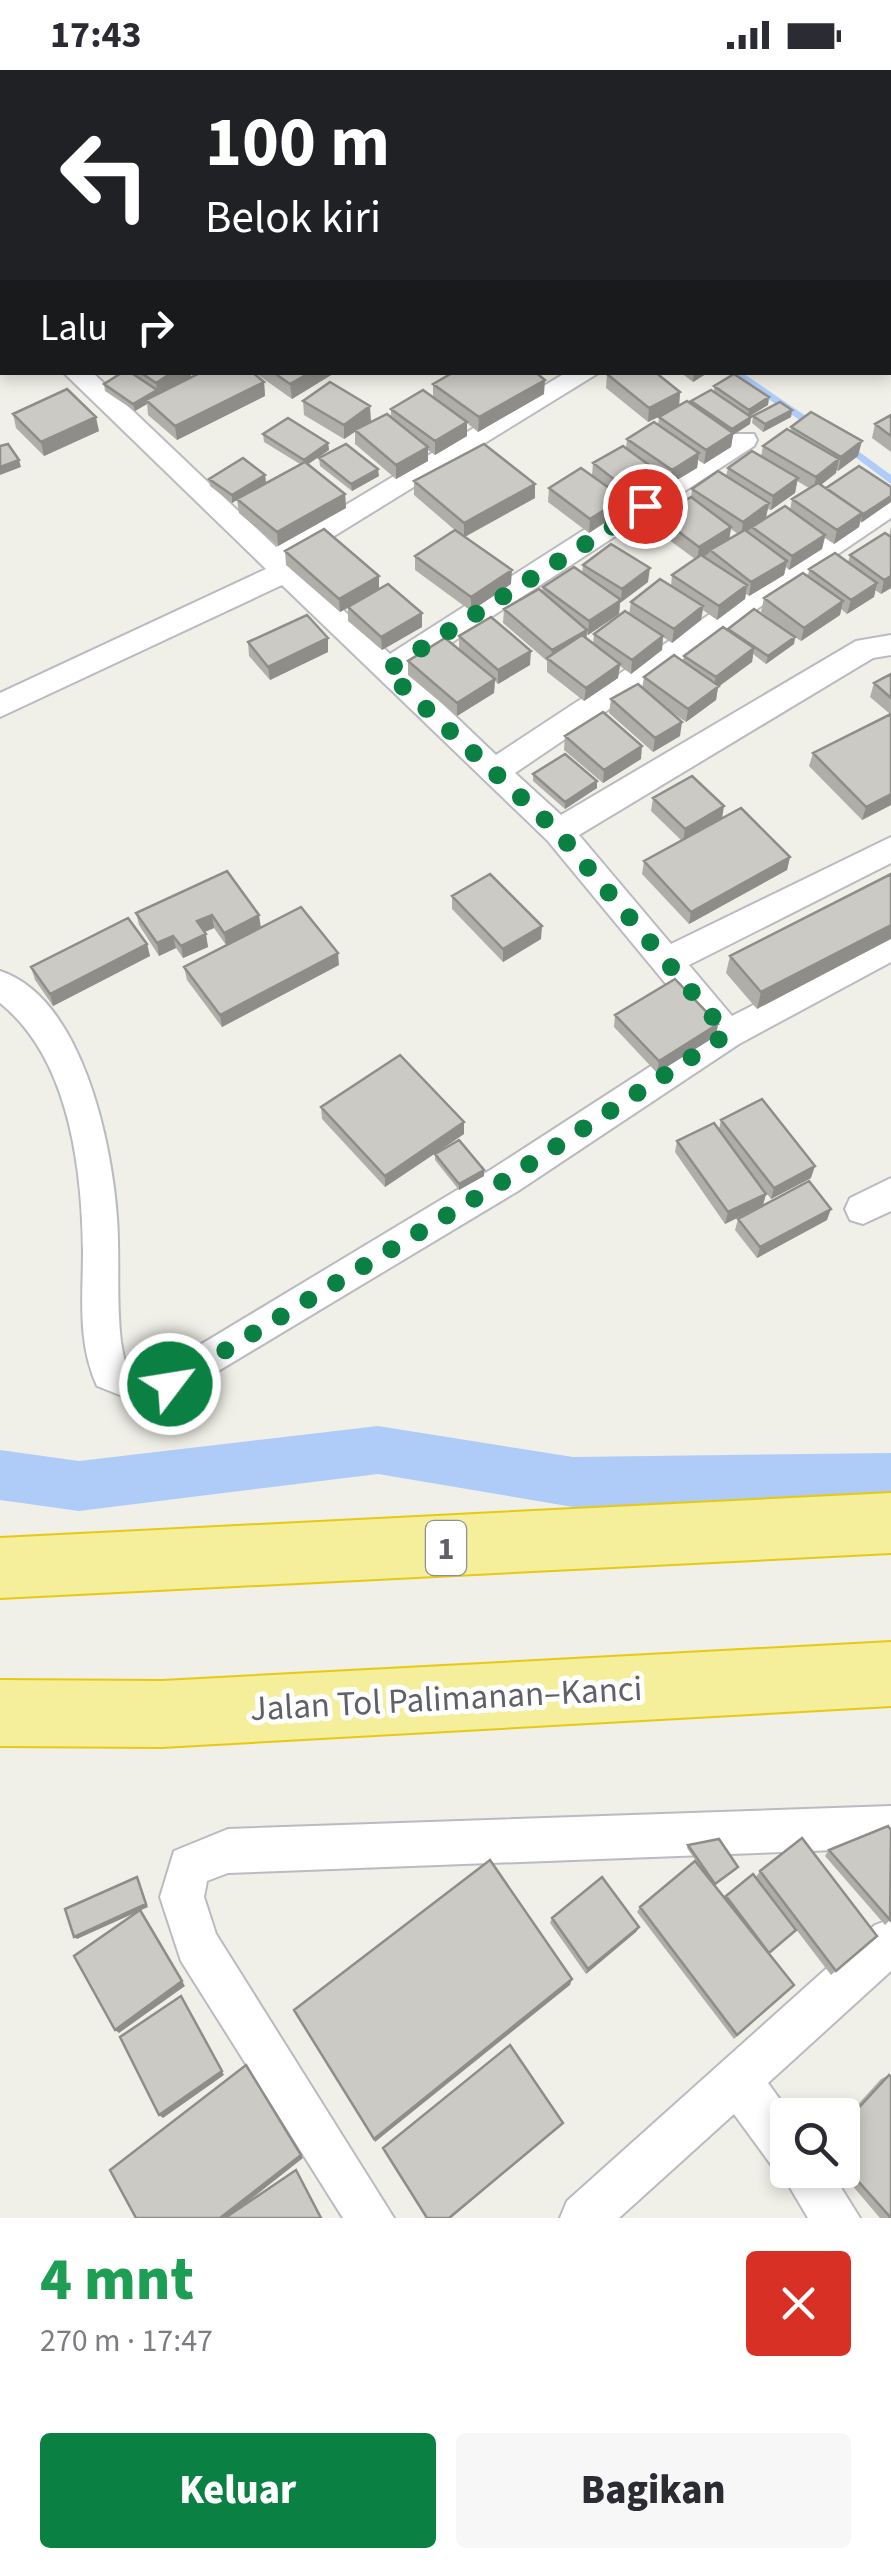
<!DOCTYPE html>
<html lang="id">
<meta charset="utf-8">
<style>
body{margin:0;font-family:"Source Sans 3",sans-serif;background:#f7f7f7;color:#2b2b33;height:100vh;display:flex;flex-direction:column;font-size:38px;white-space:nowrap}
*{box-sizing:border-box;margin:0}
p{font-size:32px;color:#7c7c81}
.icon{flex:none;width:55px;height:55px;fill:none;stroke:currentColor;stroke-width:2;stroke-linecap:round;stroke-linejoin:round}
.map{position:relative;height:2148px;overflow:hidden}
.details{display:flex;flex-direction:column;background:#fff;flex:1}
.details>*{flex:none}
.guide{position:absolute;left:0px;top:0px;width:892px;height:305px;box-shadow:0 5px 15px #0003;background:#202124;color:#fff;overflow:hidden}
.tools{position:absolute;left:770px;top:2028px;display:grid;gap:20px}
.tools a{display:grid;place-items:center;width:90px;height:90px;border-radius:10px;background:#fff;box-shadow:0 5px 15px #0003;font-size:50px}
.pin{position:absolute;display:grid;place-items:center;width:85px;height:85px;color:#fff;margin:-42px;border:5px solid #fff;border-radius:50%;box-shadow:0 2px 10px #0007}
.me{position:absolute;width:110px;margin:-55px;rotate:59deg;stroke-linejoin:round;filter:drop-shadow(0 0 8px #0008)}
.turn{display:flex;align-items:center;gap:35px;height:210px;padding:0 40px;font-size:45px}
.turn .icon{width:130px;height:130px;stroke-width:2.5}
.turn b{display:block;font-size:70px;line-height:85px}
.then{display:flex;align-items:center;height:95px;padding:0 40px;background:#0003;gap:20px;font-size:38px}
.round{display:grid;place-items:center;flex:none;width:105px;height:105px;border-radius:10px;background:#f7f7f7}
.overview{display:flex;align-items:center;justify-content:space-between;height:170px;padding:0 40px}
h1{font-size:60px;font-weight:800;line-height:75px;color:#1e9e55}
.cta{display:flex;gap:20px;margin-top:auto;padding:20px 40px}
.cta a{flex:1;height:115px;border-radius:10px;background:#0b8043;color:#fff;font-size:40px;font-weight:800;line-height:115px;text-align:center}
.cta a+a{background:#f7f7f7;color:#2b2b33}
.status{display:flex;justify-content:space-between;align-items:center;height:70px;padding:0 50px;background:#fff;direction:ltr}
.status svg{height:28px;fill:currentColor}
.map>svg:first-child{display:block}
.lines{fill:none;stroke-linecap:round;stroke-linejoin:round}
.stream{fill:#afccf9;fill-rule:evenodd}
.canal{fill:#afccf9;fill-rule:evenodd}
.minor-casing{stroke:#babbc0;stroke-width:4}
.motorway-casing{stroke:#e6ca12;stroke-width:4}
.minor{fill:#fff;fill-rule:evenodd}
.motorway{fill:#f5ee9a;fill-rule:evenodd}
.wall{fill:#afaea9;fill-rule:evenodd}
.shaded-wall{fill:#8f8d89}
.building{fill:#cccac4;stroke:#8f8d89;stroke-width:2.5}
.route{stroke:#0b8043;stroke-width:18;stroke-dasharray:0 32.4}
.labels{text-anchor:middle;stroke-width:10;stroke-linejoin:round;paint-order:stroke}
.shield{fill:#fff;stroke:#8f9095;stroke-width:2.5}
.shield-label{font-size:32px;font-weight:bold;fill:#5f6167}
.street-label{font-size:35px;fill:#5f6167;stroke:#fff}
</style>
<div class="status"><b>17:43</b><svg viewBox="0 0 49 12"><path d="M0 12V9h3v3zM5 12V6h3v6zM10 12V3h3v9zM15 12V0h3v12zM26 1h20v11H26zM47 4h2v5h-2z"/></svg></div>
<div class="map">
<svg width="891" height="2148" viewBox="0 0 891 2148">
<rect width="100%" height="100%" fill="#f0f0e8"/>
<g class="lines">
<!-- stream -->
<path class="stream" d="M235,0H246L247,2H237Z
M890,162H891V169H890Z
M890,198H891L890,206Z
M890,260H891V267H890Z
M728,302H741L822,357L821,359H813Z
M843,370L891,405V414L839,375V371Z"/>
<!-- canal -->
<path class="canal" d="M378,1356L573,1387L891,1383V1433L573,1437L378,1404L79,1441L0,1430V1380L79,1391Z"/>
<defs>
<path id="minor" d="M0,151H2V167H0Z
M0,248H2V264H0Z
M63,302H92L276,477L567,302H600L292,492L390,584L734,364H754L757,370L754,376L408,601L496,685L891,425V448L515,703L561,745L856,571L891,565V585L873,588L579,765L671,874L891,767V793L689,895L732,946L891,864V892L739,974L518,1121L170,1330L135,1331L97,1316C77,1272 83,1227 83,1180C82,1097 69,988 0,933V901C82,928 112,1073 117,1148C120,1190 116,1231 121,1272L125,1293L165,1296L492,1099L705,961L547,770L282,515L0,647V623L266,499Z
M891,1108V1141L863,1154L850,1150L845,1139L850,1128Z
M891,1736V1778L228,1803L207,1811L204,1827L216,1864L394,2148H343L181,1891L160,1827L174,1781L228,1759Z
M891,1849V1901L768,2013L791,2045H788V2100H830L860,2148H808L779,2099L772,2096L734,2044L619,2148H560L567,2131L875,1855Z"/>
<path id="motorway" d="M891,1423V1483L0,1528V1468Z
M891,1572V1636L162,1677L0,1676V1610L162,1611Z"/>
</defs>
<!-- minor casing -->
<use href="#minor" class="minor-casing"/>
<!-- motorway casing -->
<use href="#motorway" class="motorway-casing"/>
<!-- minor -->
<use href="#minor" class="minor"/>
<!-- motorway -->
<use href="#motorway" class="motorway"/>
</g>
<!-- wall -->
<path class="wall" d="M123,302H191V307L182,312H264L265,326L177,370L148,345L147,334L135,341L105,321L104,314Z
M254,302H336L292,329Z
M680,302H709L693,312Z
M607,304L680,322L679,335L691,334V331L714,321V316L769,327L768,335L750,346L751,347L750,354L733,365L731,377L704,394L698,390L697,398L670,414L663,409L662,420L632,438L622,431L621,442L589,463L548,432L549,418L592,406L593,393L626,378L627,369L658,355L659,347L668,342L648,352L606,318Z
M433,314L544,324L478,362L467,353V366L435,385L428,380V391L396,409L355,374V362L344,369L304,345L303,331L371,351L364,356L391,347V339L433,328Z
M792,340L791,347L763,362L752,353L753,346Z
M13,344L99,361L44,386L16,358Z
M891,345V382L872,368L875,354Z
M791,357L858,386L838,401L836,400V403L821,415L826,418L891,417V432L860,452L859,457L834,474L825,468L822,479L789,500L786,497L784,505L749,526L746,524L745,529L717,550L703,540L701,550L672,573L663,567L662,580L631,604L620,596L618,608L584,631L547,602V591L503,553L504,539L542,522L543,517L582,503L583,495L648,512L620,533L619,544L588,565L587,564L586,569L593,574L594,564L629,544L631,532L671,516L672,505L695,489L657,461L659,447L691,428L692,419L726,406L728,398L761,387L763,376L791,361ZM797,411L809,418L792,429L790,440L766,447L768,439L771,440L795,423ZM731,459L738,464L729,469Z
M263,364L328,373L329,380L308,394L345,424L346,438L278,476L239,443L237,430L232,433L210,416L209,409L265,405L266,413L300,394L264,372Z
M319,388L379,406L352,421L320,396Z
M414,411L535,428L465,467L511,514L471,541L415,500V486L457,462L414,425Z
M891,457V518L881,524L875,520L874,527L847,544L841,539L840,545L801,571L795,567L794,574L766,594L753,584L752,592L718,617L716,630L686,652L664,637L680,666L653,682L609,643L611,629L642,618L644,607L683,591L684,586L728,561V559L785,560L761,542L764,528L808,506L809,499L848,493L850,485L889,466Z
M285,481L379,519L422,557L382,580L348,551V538L340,542L286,495Z
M459,566L530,595L498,614L495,611L494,623L457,646L408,605V591L459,579Z
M248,572L328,582L270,610L249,586Z
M891,604V735L862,750L809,696L813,683L890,644L870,627L874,613Z
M565,666L641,689L603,713L564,680Z
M533,704L597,718L565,739L533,711Z
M653,728L722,748L790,787L787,800L689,854L642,804L644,791L681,770L651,741Z
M227,801L261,858L339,895L222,957L187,910L184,897L226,875L214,858L205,862L208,877L183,888L176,878L159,886L139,855L136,843Z
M891,804L757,939L726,903L730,886Z
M452,826L541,869L503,892L452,839Z
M147,874L150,886L53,936L35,910L31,897Z
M615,945L718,954L716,966L657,1003L614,957Z
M321,1037L464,1064L385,1117L322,1049Z
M721,1050L811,1108L771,1129L761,1116L766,1124L763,1135L725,1154L675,1082L677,1071L719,1059Z
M435,1084L484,1106L459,1120L435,1090Z
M738,1149L827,1150L757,1188L735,1160Z
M688,1775L736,1800L715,1815L725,1828L726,1826L794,1915L734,1969L637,1842L640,1837L696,1791L687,1778Z
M829,1780L891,1849L885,1855L825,1786Z
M760,1801L877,1866L831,1905L756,1807Z
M552,1848L639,1857L636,1862L586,1904L550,1853Z
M889,2005L891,2148H880L839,2100H842V2052L881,2009Z"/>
<!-- shaded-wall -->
<path class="shaded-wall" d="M21,0H36L31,2H16Z
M151,0H166L161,2H146Z
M222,0H237L232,2H217Z
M173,302H191V307L149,333L146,330L147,334L135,341L133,334L157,320L156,313Z
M311,302H336L292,329L290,314Z
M697,302H709L693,312L694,304Z
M545,310L544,324L478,362L479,347Z
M264,312L265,326L177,370L175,356Z
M680,322L679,337L648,352L649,338Z
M769,327L768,335L748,347L749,340Z
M370,336L371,351L344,369V355Z
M792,340L791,347L763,362L765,354Z
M96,347L99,361L44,386L41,372Z
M751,347L750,354L733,365L731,377L704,394L706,380L731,364L732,359Z
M467,352V366L435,385V371Z
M862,371L858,386L838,401L841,387Z
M328,373L329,380L304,397V390Z
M428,377V391L396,409V395Z
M699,383L697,398L670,414L672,400Z
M839,389L836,403L813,421L816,407Z
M19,390L21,397L0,405V397Z
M378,399L379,406L352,421L351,414Z
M265,405L266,413L232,433V425Z
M664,406L662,420L632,438L633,424Z
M798,408L795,423L771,440L773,426Z
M535,414V428L464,467V453Z
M345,424L346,438L278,476L277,462Z
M891,426V432L861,453L862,445Z
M623,428L621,442L589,463L590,449Z
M769,433L766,447L741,466L743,452Z
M862,443L859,457L834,474L837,460Z
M731,457L729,471L710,480L709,483L697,491L699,477Z
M825,465L822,479L789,500L792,486Z
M787,491L784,505L749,526L751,512Z
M650,498L648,512L620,533L619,544L588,565L589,551L621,530L622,519Z
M512,500L511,514L471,541V527Z
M379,506V520L340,542L339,529Z
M891,506V518L881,524L884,510Z
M877,513L874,527L847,544L851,530Z
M747,515L745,529L717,550L719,536Z
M843,531L840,545L801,571L804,558Z
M703,536L701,550L672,573L674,559Z
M422,543V557L382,580L381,567Z
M587,560L586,574L551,591L552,580Z
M663,566L662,580L631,604L632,590Z
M795,567L794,574L766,594L768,586Z
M328,568V582L270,610L268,597Z
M754,578L752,592L718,617L716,630L686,652L688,639L713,620L716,607Z
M531,581L530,595L498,614V600Z
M620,594L618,608L584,631L586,618Z
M495,609L494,623L457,646V633Z
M682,652L680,666L653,682L655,668Z
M642,676L641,689L603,713L604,700Z
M597,711V718L565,739V732Z
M891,724V735L862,750L866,737Z
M724,736L722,749L683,772L685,759Z
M790,787L787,800L689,854L691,842Z
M212,845L214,858L199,864L197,851Z
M259,845L261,858L226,875L224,863Z
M891,855V869L757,939L761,922Z
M542,856L541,869L503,892V879Z
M206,864L208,877L183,888L181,876Z
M173,866L176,878L159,886L157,873Z
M147,874L150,886L53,936L50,924Z
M338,883L339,895L222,957L220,945Z
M718,954L716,966L657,1003L659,991Z
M464,1052V1064L385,1117V1106Z
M815,1096L811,1108L771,1129L774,1118Z
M484,1100V1106L459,1120V1114Z
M766,1124L763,1135L725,1154L728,1142Z
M831,1139L827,1150L757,1188L760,1177Z
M137,1807L148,1837L77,1869L74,1867Z
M143,1845L185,1916L119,1963L115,1960Z
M639,1857L636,1862L586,1904L588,1899Z
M572,1909L570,1915L375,2072L374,2069Z
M181,1926L224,2005L163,2048L159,2045Z
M249,1999L303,2088L227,2148H220Z
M563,2053L451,2148H449Z"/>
<!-- building -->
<path class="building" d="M0,0H21L16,2H5Z
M133,0H151L146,2H137Z
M171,0H193L199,2H167Z
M204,0H222L217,2H208Z
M0,56L2,57V73L0,75Z
M0,83L2,85V106L0,108Z
M2,114V137L0,138V115Z
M2,187V223L0,222V189Z
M123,302H130L157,320L133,334L104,314Z
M140,302H173L156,313Z
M202,302H252L264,312L175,356L146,330Z
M273,302H311L290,314Z
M454,302H535L545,310L479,347L433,314Z
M610,302H655L680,322L649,338L607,304Z
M734,304L769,327L749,340L714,316Z
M330,312L370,336L344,355L303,331Z
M67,319L96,347L41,372L13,344Z
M423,320L467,352L435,371L391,339Z
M711,320L751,347L732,359L691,331Z
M687,331L733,363L706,380L659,347Z
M780,332L792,340L765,354L753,346Z
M811,342L862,371L841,387L791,357Z
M387,344L428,377L396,395L355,360Z
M891,345V366L875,354Z
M288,348L328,373L304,390L263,364Z
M654,352L699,383L672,400L627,369Z
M787,359L839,389L816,407L763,376Z
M8,374L19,390L0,397V376Z
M346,374L378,399L351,414L319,388Z
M484,374L535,414L464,453L414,411Z
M623,376L664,406L633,424L593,393Z
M752,381L798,408L773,426L728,398Z
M243,388L265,405L232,425L209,409Z
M305,392L345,424L277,462L237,429Z
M859,396L891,417V426L862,445L861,444L862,443L826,418Z
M581,398L623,428L590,449L549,418Z
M718,401L769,433L743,452L692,419Z
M818,413L862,443L837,460L792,429Z
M691,427L731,457L699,477L659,447Z
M785,436L825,465L792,486L752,457Z
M324,459L379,506L339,529L285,481Z
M455,460L512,500L471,527L415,486Z
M745,460L787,491L751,512L710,480Z
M885,463L891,467V506L884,510L850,485Z
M611,474L650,498L622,519L583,495Z
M835,483L877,513L851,530L809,499Z
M701,485L747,515L719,536L672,505Z
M574,497L621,530L589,551L543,517Z
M803,503L843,531L804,558L764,528Z
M660,509L703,536L674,559L631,532Z
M388,514L422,543L381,567L348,537Z
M539,519L587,560L552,580L504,539Z
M754,539L795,567L768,586L728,559Z
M625,541L663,566L632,590L594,564Z
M307,545L328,568L268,597L248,572Z
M491,547L531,581L498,600L459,566Z
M723,557L754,578L716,607L684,586Z
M582,565L620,594L586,618L547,588Z
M445,568L495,609L457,633L408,591Z
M674,585L719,616L688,639L644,607Z
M891,604V628L874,613Z
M638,614L682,652L655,668L611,629Z
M603,642L642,676L604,700L565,666Z
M891,644V724L866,737L813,683Z
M565,684L597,711L565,732L533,704Z
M692,706L724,736L685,759L653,728Z
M741,738L790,787L691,842L644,791Z
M227,801L259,845L224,863L212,845L197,851L206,864L181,876L173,866L157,873L136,843Z
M490,804L542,856L503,879L452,826Z
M891,804V855L761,922L730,886Z
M301,837L338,883L220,945L184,897Z
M128,848L147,874L50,924L31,897Z
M675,909L718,954L659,991L615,945Z
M400,985L464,1052L385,1106L321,1037Z
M762,1029L815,1096L774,1118L721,1050Z
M714,1053L766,1124L728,1142L677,1071Z
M459,1070L484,1100L459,1114L435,1084Z
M809,1111L831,1139L760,1177L738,1149Z
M888,1756L891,1760L890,1850L829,1780Z
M802,1768L877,1866L836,1901L760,1801Z
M719,1769L738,1797L715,1814L688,1775Z
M490,1790L572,1909L374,2069L294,1940Z
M695,1791L794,1915L737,1965L640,1837Z
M753,1804L796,1860L769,1883L726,1826Z
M137,1807L146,1834L74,1867L65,1839Z
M602,1807L639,1857L588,1899L552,1848Z
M140,1840L182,1911L115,1960L74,1886Z
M181,1926L222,2001L159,2045L120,1967Z
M510,1975L563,2053L449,2148H427L383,2078Z
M246,1995L301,2085L220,2148H136L110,2100Z
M889,2005L891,2007V2148L842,2093V2056Z
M296,2100L321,2148H225Z"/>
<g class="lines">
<!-- route -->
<path class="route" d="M170,1314L505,1110L727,964L558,762L386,601L645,436"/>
</g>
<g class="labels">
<!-- shield labels -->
<rect class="shield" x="426" y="1451" width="40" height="54" rx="8"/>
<g class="shield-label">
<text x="446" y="1489">1</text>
</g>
<!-- street labels -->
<g class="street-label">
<text transform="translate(446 1628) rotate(-3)" y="12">Jalan Tol Palimanan–Kanci</text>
</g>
</g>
</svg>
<div class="tools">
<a><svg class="icon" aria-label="search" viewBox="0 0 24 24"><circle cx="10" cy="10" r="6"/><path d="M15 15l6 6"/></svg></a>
</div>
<div class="pin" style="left:645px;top:436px;background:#d93025"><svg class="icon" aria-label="arrive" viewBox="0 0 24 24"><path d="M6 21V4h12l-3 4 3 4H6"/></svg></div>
<svg class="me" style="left:170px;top:1314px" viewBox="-20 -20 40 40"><circle r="17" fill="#0b8043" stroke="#fff" stroke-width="3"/><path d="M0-11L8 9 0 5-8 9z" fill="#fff"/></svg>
<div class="guide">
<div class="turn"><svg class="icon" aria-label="left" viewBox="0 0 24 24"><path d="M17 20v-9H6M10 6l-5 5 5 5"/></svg><div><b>100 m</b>Belok kiri</div></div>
<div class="then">Lalu<svg class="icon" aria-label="right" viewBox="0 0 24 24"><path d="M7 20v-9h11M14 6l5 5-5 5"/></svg></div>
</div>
</div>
<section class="details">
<div class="overview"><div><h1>4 mnt</h1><p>270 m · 17:47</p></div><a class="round" style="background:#d93025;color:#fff"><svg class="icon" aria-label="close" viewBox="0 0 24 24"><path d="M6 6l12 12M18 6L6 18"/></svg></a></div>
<div class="cta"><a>Keluar</a><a>Bagikan</a></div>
</section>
